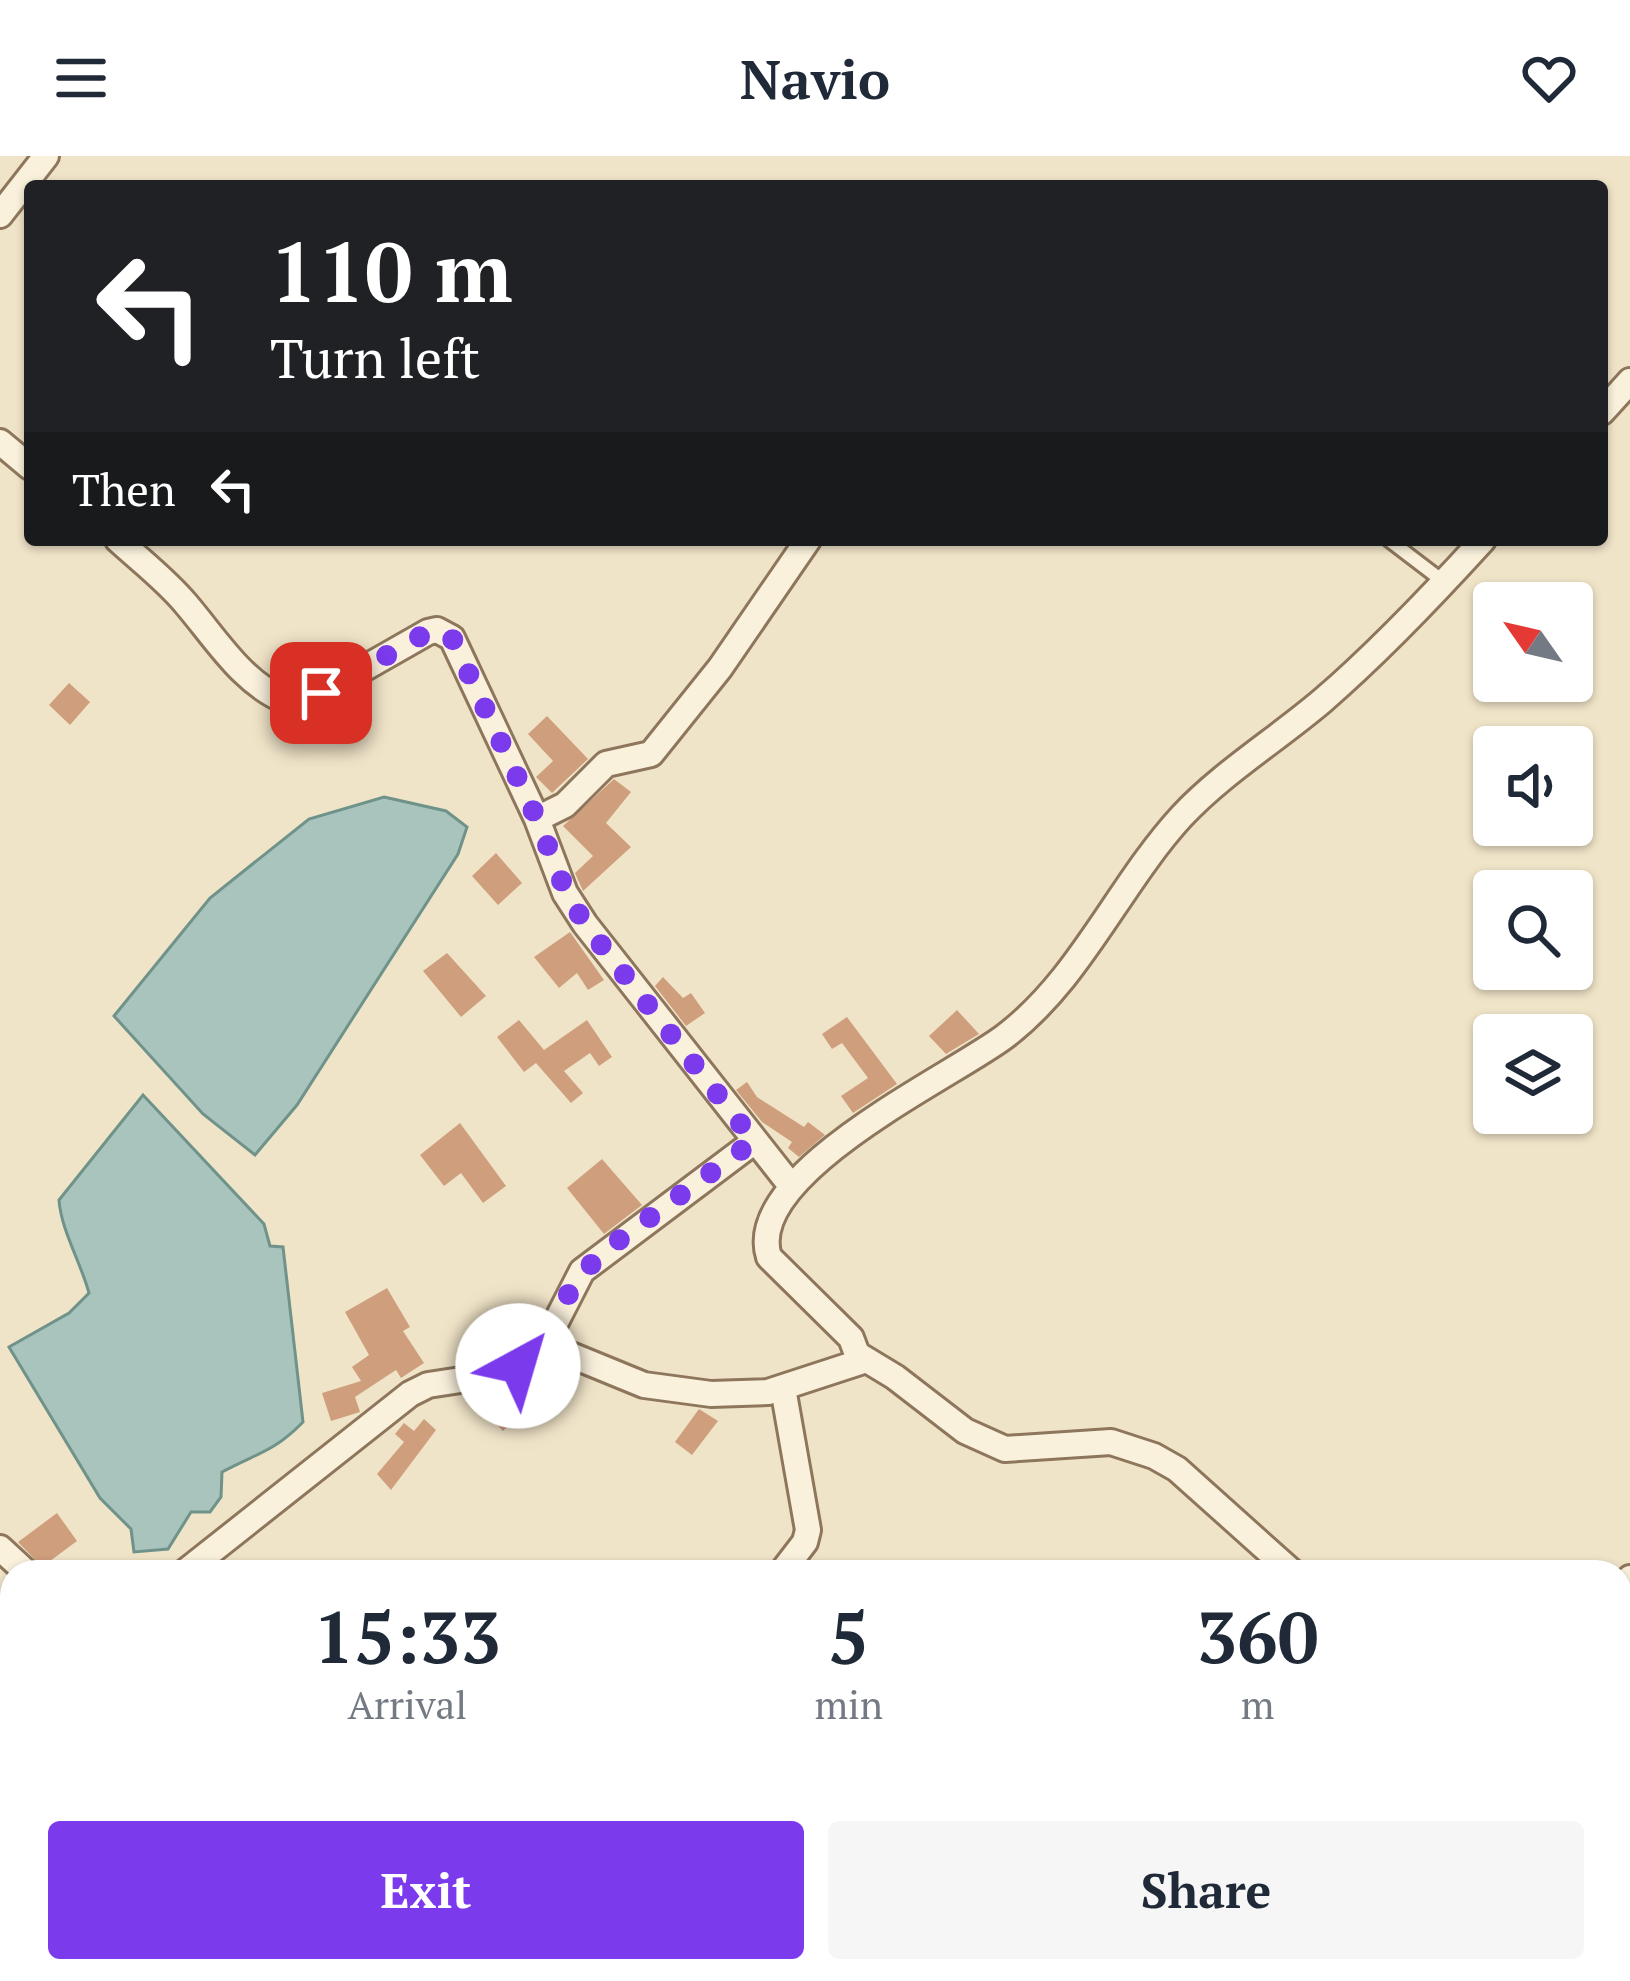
<!DOCTYPE html>
<style>
body{margin:0;font-family:"PT Serif",serif;background:#f6f6f7;color:#1f2937;height:100vh;display:flex;flex-direction:column;font-size:45px;white-space:nowrap}
*{box-sizing:border-box;margin:0}
p{font-size:39px;color:#747a83}
.icon{flex:none;width:66px;height:66px;fill:none;stroke:currentColor;stroke-width:2;stroke-linecap:round;stroke-linejoin:round}
.map{position:relative;flex:1;overflow:hidden}
.side{position:absolute;left:0px;top:1404px;width:1632px;height:423px;display:flex;flex-direction:column;background:#fff;border-radius:36px 36px 0 0;box-shadow:0 3px 9px #0004}
.side>*{flex:none}
.banner{position:absolute;left:24px;top:24px;width:1584px;height:366px;border-radius:12px;box-shadow:0 3px 9px #0004;background:#202124;color:#fff;overflow:hidden}
.needle{width:78px;rotate:304deg}
.controls{position:absolute;left:1473px;top:426px;display:grid;gap:24px}
.controls a{display:grid;place-items:center;width:120px;height:120px;border-radius:12px;background:#fff;box-shadow:0 3px 9px #0004;font-size:60px}
.pin{position:absolute;display:grid;place-items:center;width:102px;height:102px;color:#fff;margin:-51px;border-radius:24px;box-shadow:0 6px 18px #0006}
.me{position:absolute;width:132px;margin:-66px;rotate:39deg;stroke-linejoin:round;filter:drop-shadow(0 0 9px #0008)}
.turn{display:flex;align-items:center;gap:42px;height:252px;padding:0 48px;font-size:54px}
.turn .icon{width:156px;height:156px;stroke-width:2.5}
.turn b{display:block;font-size:84px;line-height:102px}
.then{display:flex;align-items:center;height:114px;padding:0 48px;background:#0003;gap:24px;font-size:45px}
.eta{display:flex;justify-content:space-evenly;align-items:center;height:204px;text-align:center}
.eta b{font-size:72px;font-weight:800;line-height:84px}
.button{display:flex;gap:24px;margin-top:auto;padding:24px 48px}
.button a{flex:1;height:138px;border-radius:12px;background:#7c3aed;color:#fff;font-size:48px;font-weight:800;line-height:138px;text-align:center}
.button a+a{background:#f6f6f7;color:#1f2937}
header{display:flex;justify-content:space-between;align-items:center;height:156px;padding:0 48px;background:#fff;font-size:54px;font-weight:800}
.map>svg:first-child{display:block}
.water{fill:#a9c4bc;stroke:#6f938a;stroke-width:3}
.building{fill:#cf9f7d}
.lines{fill:none;stroke-linecap:round;stroke-linejoin:round}
.lane-casing{stroke:#8d765c;stroke-width:18}
.street-casing{stroke:#8d765c;stroke-width:30}
.lane{stroke:#faf1dc;stroke-width:12}
.street{stroke:#faf1dc;stroke-width:24}
.route{stroke:#7c3aed;stroke-width:21;stroke-dasharray:0 37.8}
</style>
<header><svg class="icon" aria-label="menu" viewBox="0 0 24 24"><path d="M4 6h16M4 12h16M4 18h16"/></svg>Navio<svg class="icon" aria-label="heart" viewBox="0 0 24 24"><path d="M12 20l-8-8c-3-5 5-10 8-4 3-6 11-1 8 4z"/></svg></header>
<div class="map">
<svg width="1630" height="1825" viewBox="0 0 1630 1825">
<rect width="100%" height="100%" fill="#f0e4c8"/>
<!-- water -->
<path class="water" d="M384,641L446,655L467,671L458,698L297,949L255,999L203,958L114,860L210,742L309,663Z
M143,939L264,1068L270,1090L283,1091L303,1266C274,1296 257,1297 222,1316L221,1341L210,1356H191L168,1393L134,1396L131,1373L100,1342L9,1191L69,1157L89,1137C81,1107 61,1074 59,1044Z"/>
<!-- building -->
<path class="building" d="M69,527L90,546L70,569L49,549Z
M547,560L588,603L552,637L536,621L553,605L528,578Z
M614,623L631,636L606,667L631,691L583,735L575,717L593,700L563,670Z
M496,697L522,727L498,749L472,720Z
M570,776L604,824L588,834L577,817L559,832L534,801Z
M447,797L486,840L461,861L423,815Z
M663,821L683,842L691,837L705,857L686,870L655,830Z
M957,854L979,878L946,898L929,880Z
M847,861L897,928L853,957L841,940L868,922L842,887L832,893L822,878Z
M519,864L544,894L587,864L612,901L599,910L590,897L564,915L583,937L571,947L536,907L524,916L497,881Z
M747,926L757,941L804,971L808,966L825,979L799,1001L788,992L792,986L762,966L736,934Z
M460,967L506,1030L483,1047L461,1017L444,1030L420,999Z
M602,1003L642,1049L604,1078L567,1032Z
M387,1132L410,1171L403,1175L424,1207L401,1222L396,1214L355,1241L360,1256L331,1265L322,1237L361,1225L352,1211L369,1199L345,1156Z
M556,1215L561,1219L503,1275L473,1244L479,1238Z
M699,1253L718,1265L692,1299L675,1286Z
M424,1263L436,1274L391,1334L377,1318L404,1286L395,1278L404,1267L414,1275Z
M57,1357L77,1385L42,1411L18,1386Z"/>
<g class="lines">
<defs>
<path id="lane" d="M1389,384L1444,426"/>
<path id="street" d="M0,59L46,0
M1602,256L1630,225
M0,286L30,311
M118,384C141,405 167,425 186,448C216,483 242,527 286,545L321,537L428,476L437,474L452,482L537,663L565,737L585,768L792,1031
M537,663L565,649L606,608L651,598L720,512L808,384
M857,1198L851,1182L769,1101C742,1018 951,921 1004,881C1080,824 1118,730 1181,661C1222,617 1276,584 1322,545C1379,496 1432,440 1483,384
M538,1201L582,1115L755,985
M0,1392L26,1416
M185,1416L410,1238L428,1229L500,1218L561,1195L644,1229L711,1238L768,1236L860,1206L857,1198L895,1221L965,1275L1005,1293L1111,1286L1154,1300L1177,1313L1292,1416
M782,1416L805,1386L808,1374L783,1232
M1620,1432L1630,1422
M0,1462L12,1464
M1620,1751L1630,1754
M1054,1815L1066,1825
M1439,1825L1446,1815"/>
</defs>
<!-- lane casing -->
<use href="#lane" class="lane-casing"/>
<!-- street casing -->
<use href="#street" class="street-casing"/>
<!-- lane -->
<use href="#lane" class="lane"/>
<!-- street -->
<use href="#street" class="street"/>
</g>
<g class="lines">
<!-- route -->
<path class="route" d="M321,537L428,476L437,474L452,482L537,663L566,736L585,768L754,985L600,1098L572,1131L538,1201L518,1210"/>
</g>
</svg>
<div class="controls">
<a><svg class="needle" viewBox="-14 -14 28 28"><path d="M0-13l5 13h-10z" fill="#e53935"/><path d="M0 13l5-13h-10z" fill="#747a83"/></svg></a>
<a><svg class="icon" aria-label="sound" viewBox="0 0 24 24"><path d="M4 9h4l5-4v14l-5-4H4zM17 9q2 3 0 6"/></svg></a>
<a><svg class="icon" aria-label="search" viewBox="0 0 24 24"><circle cx="10" cy="10" r="6"/><path d="M15 15l6 6"/></svg></a>
<a><svg class="icon" aria-label="layers" viewBox="0 0 24 24"><path d="M12 4l9 5-9 5-9-5zM3 14l9 5 9-5"/></svg></a>
</div>
<div class="pin" style="left:321px;top:537px;background:#d93025"><svg class="icon" aria-label="arrive" viewBox="0 0 24 24"><path d="M6 21V4h12l-3 4 3 4H6"/></svg></div>
<svg class="me" style="left:518px;top:1210px" viewBox="-20 -20 40 40"><circle r="19" fill="#fff"/><path d="M0-13L10 11 0 6-10 11z" fill="#7c3aed"/></svg>
<div class="banner">
<div class="turn"><svg class="icon" aria-label="left" viewBox="0 0 24 24"><path d="M17 20v-9H6M10 6l-5 5 5 5"/></svg><div><b>110 m</b>Turn left</div></div>
<div class="then">Then<svg class="icon" aria-label="left" viewBox="0 0 24 24"><path d="M17 20v-9H6M10 6l-5 5 5 5"/></svg></div>
</div>
<section class="side">
<div class="eta">
<div><b>15:33</b><p>Arrival</p></div>
<div><b>5</b><p>min</p></div>
<div><b>360</b><p>m</p></div>
</div>
<div class="button"><a>Exit</a><a>Share</a></div>
</section>
</div>
